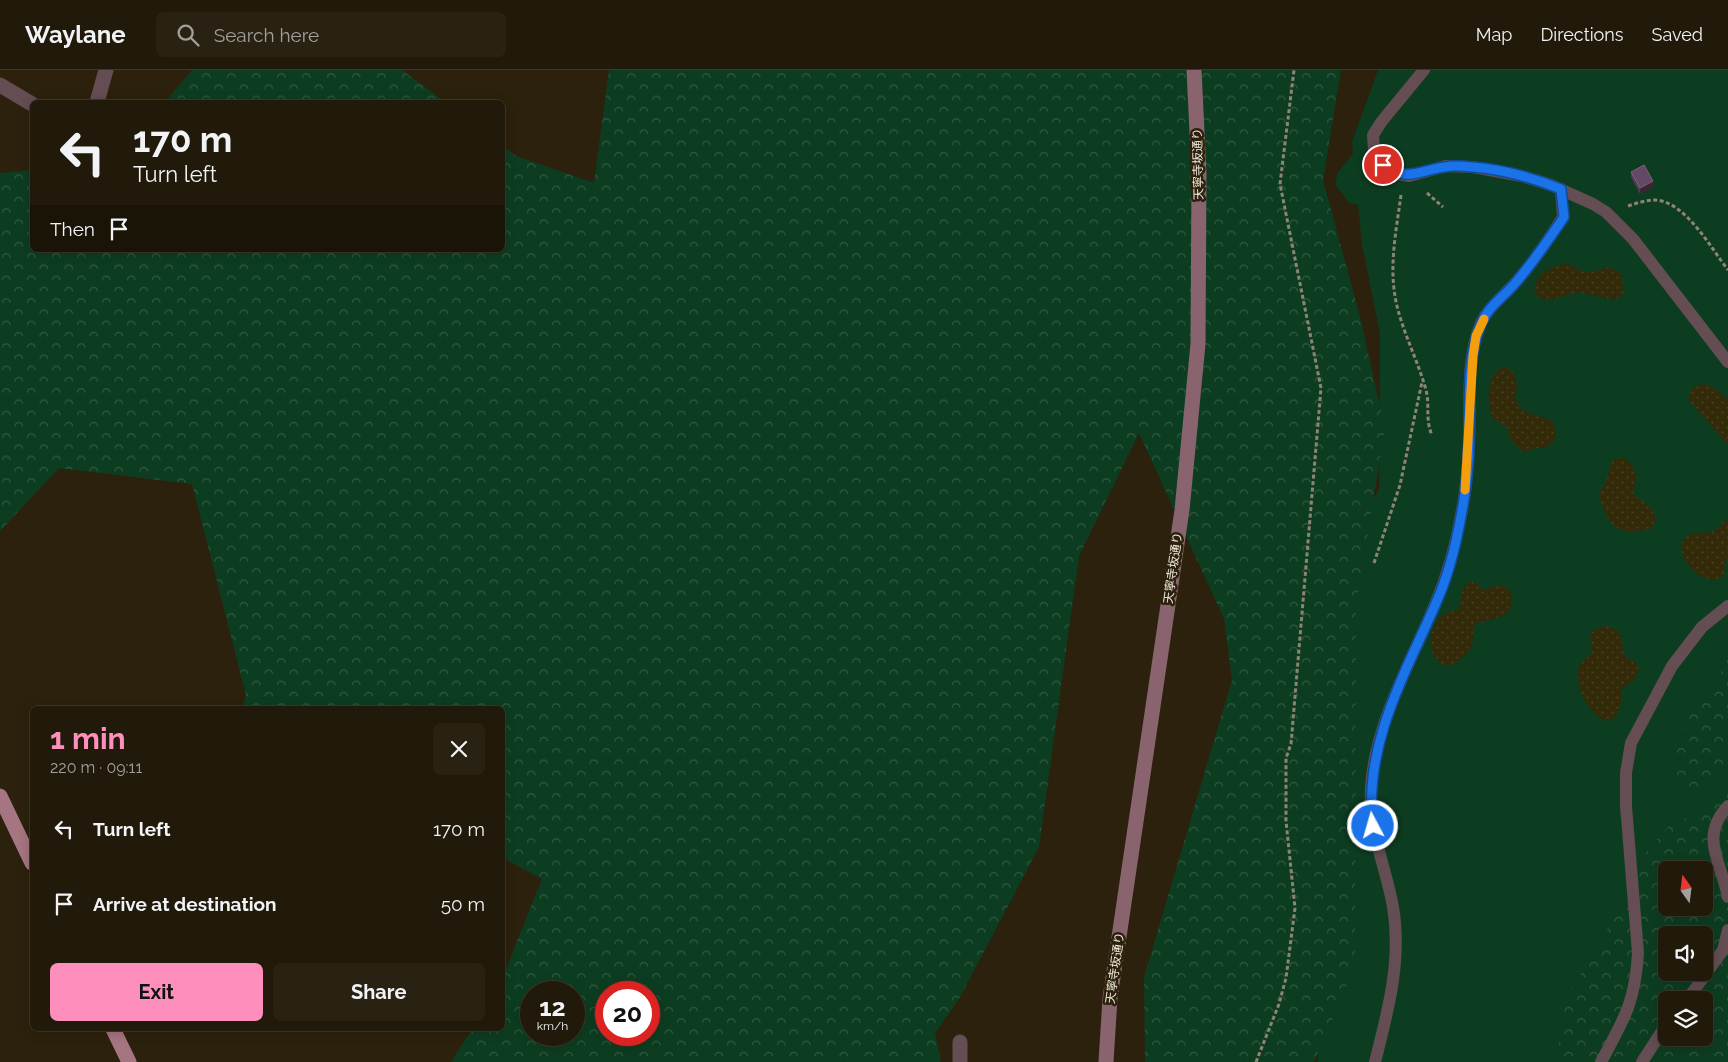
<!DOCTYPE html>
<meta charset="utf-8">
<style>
body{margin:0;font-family:Raleway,"Noto Sans JP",sans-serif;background:#292212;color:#f1f3f6;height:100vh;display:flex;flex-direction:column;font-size:19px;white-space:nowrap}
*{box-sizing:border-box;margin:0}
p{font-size:16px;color:#a2a09c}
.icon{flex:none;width:28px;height:28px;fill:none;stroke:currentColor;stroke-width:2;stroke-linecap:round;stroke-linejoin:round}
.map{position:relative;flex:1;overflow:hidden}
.side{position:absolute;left:30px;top:636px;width:475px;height:325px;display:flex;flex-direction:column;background:#211909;border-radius:8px;box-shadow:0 2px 12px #0003,0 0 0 1px #3e382a}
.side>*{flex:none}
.guide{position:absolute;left:30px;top:30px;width:475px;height:152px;border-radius:8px;box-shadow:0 2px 12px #0003,0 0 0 1px #3e382a;background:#211909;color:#f1f3f6;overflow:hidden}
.needle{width:32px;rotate:346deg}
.buttons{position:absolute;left:1658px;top:791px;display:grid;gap:10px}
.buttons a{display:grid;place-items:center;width:55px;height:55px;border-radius:8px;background:#211909;box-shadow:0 2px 12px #0003,0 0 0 1px #3e382a;font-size:25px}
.speed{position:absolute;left:520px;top:911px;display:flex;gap:10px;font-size:25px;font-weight:700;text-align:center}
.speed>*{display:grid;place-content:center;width:65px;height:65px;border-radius:50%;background:#211909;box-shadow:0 2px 12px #0003,0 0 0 1px #3e382a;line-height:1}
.speed small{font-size:12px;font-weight:400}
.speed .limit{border:8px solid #d22;background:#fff;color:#111}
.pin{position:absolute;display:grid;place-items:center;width:42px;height:42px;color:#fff;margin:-21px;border:2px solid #fff;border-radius:50%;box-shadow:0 1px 5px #0007}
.me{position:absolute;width:55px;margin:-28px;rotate:354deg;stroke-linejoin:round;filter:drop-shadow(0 0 4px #0008)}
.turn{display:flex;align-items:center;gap:18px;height:105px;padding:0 20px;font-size:22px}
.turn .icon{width:65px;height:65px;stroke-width:2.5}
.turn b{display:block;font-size:35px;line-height:42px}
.then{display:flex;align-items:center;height:48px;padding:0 20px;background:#0003;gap:10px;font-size:19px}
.round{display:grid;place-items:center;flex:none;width:52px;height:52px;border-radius:8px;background:#292212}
.headline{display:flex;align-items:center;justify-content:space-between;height:85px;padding:0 20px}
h1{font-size:30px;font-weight:700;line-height:38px;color:#fe8ebc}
.primary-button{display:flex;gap:10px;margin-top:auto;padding:10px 20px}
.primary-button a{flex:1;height:58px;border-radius:8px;background:#fe8ebc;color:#111;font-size:20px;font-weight:700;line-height:58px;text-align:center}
.primary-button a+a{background:#292212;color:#f1f3f6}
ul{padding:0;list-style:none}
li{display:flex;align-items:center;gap:15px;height:75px;padding:0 20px}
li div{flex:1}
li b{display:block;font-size:19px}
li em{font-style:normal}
header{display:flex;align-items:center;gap:30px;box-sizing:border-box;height:70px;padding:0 25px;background:#211909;border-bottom:1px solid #3e382a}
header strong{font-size:24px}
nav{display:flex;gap:28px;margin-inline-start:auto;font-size:18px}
.search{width:350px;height:45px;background:#292212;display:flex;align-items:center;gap:12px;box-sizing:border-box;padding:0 18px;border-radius:8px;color:#a2a09c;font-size:19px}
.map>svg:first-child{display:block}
.green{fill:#0d3d21;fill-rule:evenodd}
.forest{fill:url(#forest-crowns);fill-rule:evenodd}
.sand{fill:url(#sand-dots)}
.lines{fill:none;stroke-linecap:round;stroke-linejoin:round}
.path{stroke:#8e8473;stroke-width:3;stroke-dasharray:4 2.5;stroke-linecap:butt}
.lane{stroke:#644d53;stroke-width:12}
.street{stroke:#644d53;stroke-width:15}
.secondary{stroke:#89646e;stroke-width:15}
.primary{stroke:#a57582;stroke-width:15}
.wall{fill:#533658}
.shaded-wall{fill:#3c2634}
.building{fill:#644966;stroke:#7a6278}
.route-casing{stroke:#114b97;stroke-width:12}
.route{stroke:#1a73e8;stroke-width:9}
.slow{stroke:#f59e0b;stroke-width:9}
.labels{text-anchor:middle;stroke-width:5;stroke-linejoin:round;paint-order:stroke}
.street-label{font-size:12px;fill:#f0e8db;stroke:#2c210c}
</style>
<header>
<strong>Waylane</strong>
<div class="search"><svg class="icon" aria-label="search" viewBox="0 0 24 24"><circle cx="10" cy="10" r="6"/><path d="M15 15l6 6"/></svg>Search here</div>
<nav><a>Map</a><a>Directions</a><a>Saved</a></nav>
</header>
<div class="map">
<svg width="1728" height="992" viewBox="0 0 1728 992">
<defs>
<pattern id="forest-crowns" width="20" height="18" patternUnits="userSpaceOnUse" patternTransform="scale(1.25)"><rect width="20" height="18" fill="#0d3d21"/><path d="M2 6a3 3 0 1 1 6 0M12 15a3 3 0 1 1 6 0" fill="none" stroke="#315941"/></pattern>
<pattern id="sand-dots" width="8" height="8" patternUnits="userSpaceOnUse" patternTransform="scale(1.25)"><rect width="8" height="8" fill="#322a09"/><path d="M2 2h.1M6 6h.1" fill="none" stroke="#463f20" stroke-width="1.8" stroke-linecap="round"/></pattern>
</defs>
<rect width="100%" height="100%" fill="#2c210c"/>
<!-- green -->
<path class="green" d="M1378,0H1728V992H1318L1292,582L1379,419L1380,264L1362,174L1358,135L1349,133L1335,114L1338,102L1353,84L1352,72ZM1666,800H1704V838H1666ZM1666,865H1704V902H1666ZM1666,930H1704V968H1666Z"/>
<!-- forest -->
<path class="forest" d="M192,0H402L445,32H165Z
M609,0H1341L1323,110L1360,247L1385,359L1356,537L1355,896L1314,992H1145L1144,907L1232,610L1224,549L1139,363L1079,486L1039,777L959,929L935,963L941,992H451L472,959H502L503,906L542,809L503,788L502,639H241L246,625L192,414L59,398L0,461V103L32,100V180H502L503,76L516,86L594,113ZM531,922H574V965H531ZM606,922H649V965H606Z
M1728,589V642L1721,662L1728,689L1719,711L1695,720L1678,713L1674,690L1692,640L1713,618Z
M1728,723V992H1557L1563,934L1608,858L1645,783L1671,754L1713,737ZM1666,800H1704V838H1666ZM1666,865H1704V902H1666ZM1666,930H1704V968H1666Z"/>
<!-- sand -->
<path class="sand" d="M1565,194C1573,195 1579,201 1587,202C1602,203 1602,190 1621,204L1624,224L1614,230L1579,222L1548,230L1538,228L1534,219C1537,203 1551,196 1565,194Z
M1506,297C1526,309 1510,323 1519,336C1531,352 1559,338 1555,370L1545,378H1535L1526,382C1514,377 1509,368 1506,356L1493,349C1486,334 1485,300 1506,297Z
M1705,314L1715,318L1728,330V375L1688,329L1692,318Z
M1624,387L1632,395L1637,407L1633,420L1634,425C1644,434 1653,435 1656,451L1650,459C1629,464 1613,463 1605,442C1602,436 1599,429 1600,423C1601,418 1606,413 1607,408C1610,402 1609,396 1613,390Z
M1728,449C1728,466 1728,487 1724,503C1714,525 1671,490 1684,470C1691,459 1704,466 1713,461C1719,459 1722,452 1728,449Z
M1473,511L1484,520C1496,516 1504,511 1511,523C1515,551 1495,547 1477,553C1472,558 1473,562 1473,569C1472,583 1458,594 1445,596C1425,587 1427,557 1443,545C1447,541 1453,541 1458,540C1464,529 1457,516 1473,511Z
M1607,556C1625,561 1621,571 1624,586L1636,592L1639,601L1633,611L1622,618L1621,633L1617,646L1606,651C1589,645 1573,615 1579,597C1581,590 1588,588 1592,583C1591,567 1585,559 1607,556Z"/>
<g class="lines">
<!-- path -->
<path class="path" d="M1427,123L1443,137
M1401,125C1396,162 1388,199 1397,236C1404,265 1418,291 1426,320C1430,335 1425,350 1432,365
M1628,136C1637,133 1646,130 1655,130C1685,131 1711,178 1728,200
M1374,493L1400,415L1422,312
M1256,992L1279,934L1286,908L1295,838L1286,751V688L1291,674L1321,318L1280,114L1294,0"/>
<!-- lane -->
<path class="lane" d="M1424,0L1382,51L1373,65L1374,80L1383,95L1394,103L1409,106L1446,96L1473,97L1522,106L1551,115L1593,134L1606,142L1633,169L1728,292
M1728,736C1699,767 1721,791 1728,827
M1687,930L1723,880L1728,860
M1375,992C1388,941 1402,890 1393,837C1386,797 1368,759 1371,718C1375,652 1412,591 1436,532C1448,504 1456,474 1461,445C1466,422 1468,398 1469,374C1471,334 1465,291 1481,253C1489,236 1504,226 1516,212C1534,192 1549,169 1563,147L1561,119
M1601,992C1624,949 1635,933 1638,883L1626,736V703L1631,673L1672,596L1702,557L1728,536
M1642,992L1666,955"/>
<!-- street -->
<path class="street" d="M0,15L32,34
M97,32L106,0
M960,992V972"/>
<!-- secondary -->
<path class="secondary" d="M1106,992L1110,928L1182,440L1198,274L1199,103L1194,0"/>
<!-- primary -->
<path class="primary" d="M0,726L32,793
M113,959L129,992"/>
</g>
<!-- wall -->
<path class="wall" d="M1631,102L1653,117L1640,124L1631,107Z"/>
<!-- shaded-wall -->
<path class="shaded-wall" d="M1653,111V117L1640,124V118Z"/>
<!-- building -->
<path class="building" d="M1644,95L1653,111L1640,118L1631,102Z"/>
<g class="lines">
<defs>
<path id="route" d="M1373,756C1363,676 1405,604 1436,533C1448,506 1456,475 1461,446C1466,421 1469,396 1469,371C1470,332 1466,291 1481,254C1488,236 1505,226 1517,211C1534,191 1549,169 1564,147L1561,119C1533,108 1502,99 1472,97C1463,96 1453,95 1445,97C1419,100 1407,113 1383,95"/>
</defs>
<!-- route casing -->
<use href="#route" class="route-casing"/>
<!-- route -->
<use href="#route" class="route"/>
<!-- slow -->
<path class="slow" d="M1465,420L1473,286L1476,266L1484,249"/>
</g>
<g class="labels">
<!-- street labels -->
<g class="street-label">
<text transform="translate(1198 94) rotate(-91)" y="4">天寧寺坂通り</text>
<text transform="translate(1173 498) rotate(-82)" y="4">天寧寺坂通り</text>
<text transform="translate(1115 898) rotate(-82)" y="4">天寧寺坂通り</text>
</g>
</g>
</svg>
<div class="buttons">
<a><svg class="needle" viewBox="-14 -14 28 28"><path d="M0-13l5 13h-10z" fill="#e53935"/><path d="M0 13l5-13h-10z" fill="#a2a09c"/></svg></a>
<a><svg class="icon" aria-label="sound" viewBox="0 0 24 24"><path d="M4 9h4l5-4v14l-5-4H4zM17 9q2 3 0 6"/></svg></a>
<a><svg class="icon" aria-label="layers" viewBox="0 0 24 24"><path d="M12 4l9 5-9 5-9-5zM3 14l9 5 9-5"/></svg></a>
</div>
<div class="speed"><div>12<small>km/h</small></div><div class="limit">20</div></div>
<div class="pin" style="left:1383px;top:95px;background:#d93025"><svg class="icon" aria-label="arrive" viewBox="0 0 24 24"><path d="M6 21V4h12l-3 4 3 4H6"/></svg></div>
<svg class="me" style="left:1373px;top:756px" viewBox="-20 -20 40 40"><circle r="17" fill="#1a73e8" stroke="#fff" stroke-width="3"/><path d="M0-11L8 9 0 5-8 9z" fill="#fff"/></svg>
<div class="guide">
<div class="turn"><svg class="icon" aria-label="left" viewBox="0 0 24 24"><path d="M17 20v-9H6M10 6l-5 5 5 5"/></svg><div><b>170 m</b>Turn left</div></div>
<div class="then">Then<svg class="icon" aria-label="arrive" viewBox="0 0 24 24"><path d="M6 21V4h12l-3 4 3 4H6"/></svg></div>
</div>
<section class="side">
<div class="headline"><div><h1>1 min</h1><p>220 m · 09:11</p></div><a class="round"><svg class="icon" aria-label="close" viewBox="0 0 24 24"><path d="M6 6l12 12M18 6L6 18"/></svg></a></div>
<ul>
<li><svg class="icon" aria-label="left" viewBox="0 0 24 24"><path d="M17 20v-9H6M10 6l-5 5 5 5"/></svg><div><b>Turn left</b></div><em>170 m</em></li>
<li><svg class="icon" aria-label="arrive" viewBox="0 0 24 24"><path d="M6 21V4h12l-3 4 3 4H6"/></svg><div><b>Arrive at destination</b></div><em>50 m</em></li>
</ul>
<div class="primary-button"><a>Exit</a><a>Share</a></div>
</section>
</div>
